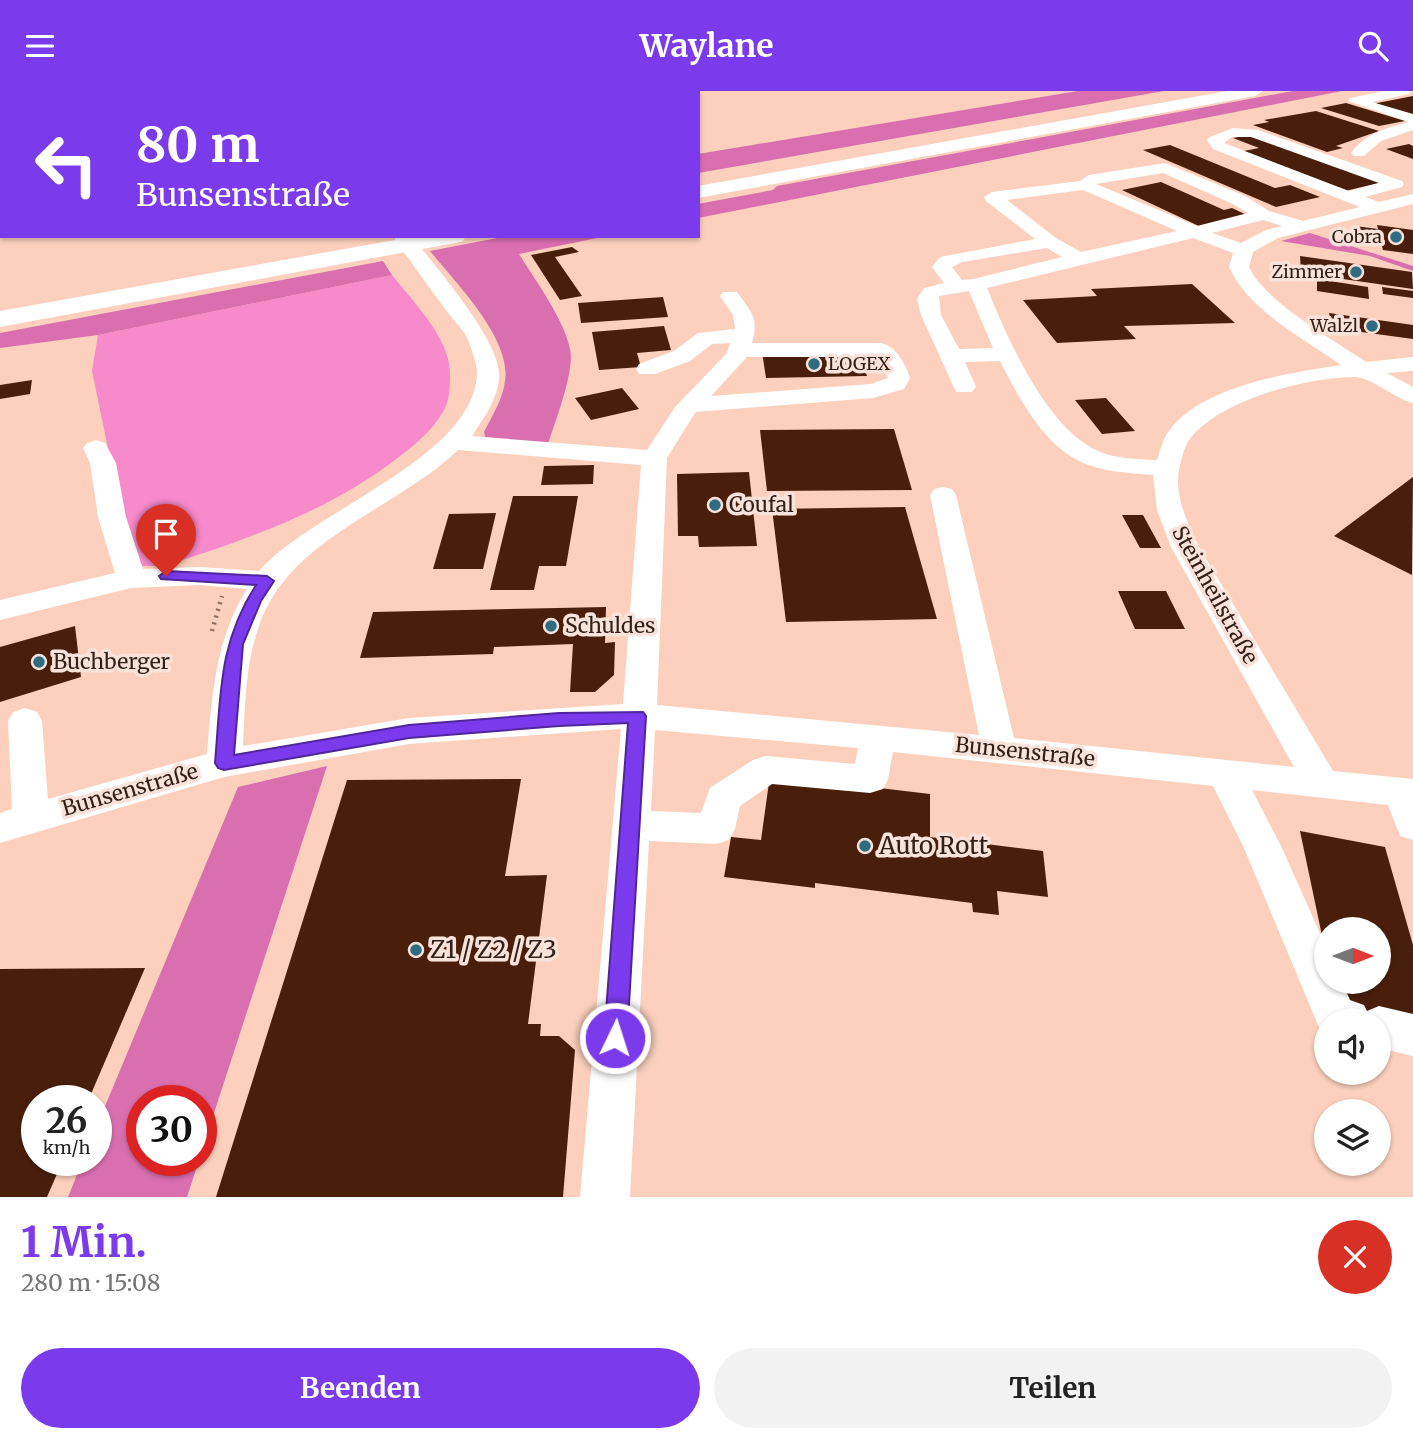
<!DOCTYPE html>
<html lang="de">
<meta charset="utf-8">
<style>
body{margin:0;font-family:Merriweather,serif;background:#f2f2f2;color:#222;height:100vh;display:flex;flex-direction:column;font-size:26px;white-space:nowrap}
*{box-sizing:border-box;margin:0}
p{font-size:23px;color:#767676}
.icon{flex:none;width:38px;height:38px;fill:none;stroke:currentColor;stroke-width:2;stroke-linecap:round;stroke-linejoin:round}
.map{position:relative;height:1106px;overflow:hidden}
.details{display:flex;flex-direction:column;background:#fff;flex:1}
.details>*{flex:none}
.top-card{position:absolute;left:0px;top:0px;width:700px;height:147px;box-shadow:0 2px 5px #0004;background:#7c3aed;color:#fff;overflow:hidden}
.needle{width:46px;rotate:90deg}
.fabs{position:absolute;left:1314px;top:826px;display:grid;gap:14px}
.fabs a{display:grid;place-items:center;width:77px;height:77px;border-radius:50%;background:#fff;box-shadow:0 2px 5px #0004;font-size:35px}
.speed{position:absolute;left:21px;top:994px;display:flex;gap:14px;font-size:35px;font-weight:700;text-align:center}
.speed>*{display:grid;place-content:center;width:91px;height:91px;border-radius:50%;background:#fff;box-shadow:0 2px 5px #0004;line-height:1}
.speed small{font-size:18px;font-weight:400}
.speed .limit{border:10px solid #d22;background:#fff;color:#111}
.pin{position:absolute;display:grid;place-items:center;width:60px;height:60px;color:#fff;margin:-72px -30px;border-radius:50% 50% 50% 0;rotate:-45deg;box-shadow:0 0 7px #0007}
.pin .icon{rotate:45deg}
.me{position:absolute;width:77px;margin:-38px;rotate:4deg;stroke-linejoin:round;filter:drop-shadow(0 0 5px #0008)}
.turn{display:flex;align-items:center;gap:24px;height:147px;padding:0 21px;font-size:32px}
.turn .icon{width:91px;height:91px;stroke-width:2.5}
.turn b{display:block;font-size:49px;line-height:60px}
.round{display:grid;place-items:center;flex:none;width:74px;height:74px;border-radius:37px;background:#f2f2f2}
.overview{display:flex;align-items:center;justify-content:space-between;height:119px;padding:0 21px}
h1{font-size:42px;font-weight:700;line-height:52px;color:#7c3aed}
.primary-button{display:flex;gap:14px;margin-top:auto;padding:14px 21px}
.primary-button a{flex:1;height:80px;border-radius:42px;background:#7c3aed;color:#fff;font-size:28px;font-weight:700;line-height:80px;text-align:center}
.primary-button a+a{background:#f2f2f2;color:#222}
header{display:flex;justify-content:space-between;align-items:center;height:91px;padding:0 21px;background:#7c3aed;color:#fff;font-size:32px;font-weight:700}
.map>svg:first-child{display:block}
.green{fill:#f78acb}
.forest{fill:#da6fb0}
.building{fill:#491f0b}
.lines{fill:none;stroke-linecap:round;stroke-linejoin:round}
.path-far1{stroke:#8e6f62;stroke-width:2;stroke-dasharray:1 2.5;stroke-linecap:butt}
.path{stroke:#8e6f62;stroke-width:4.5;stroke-dasharray:2 5;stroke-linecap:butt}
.minor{fill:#fff;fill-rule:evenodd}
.highway{fill:#fff;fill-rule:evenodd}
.route{fill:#7c3aed;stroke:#51269a;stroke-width:2}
.poi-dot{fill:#2e6c82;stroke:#f9e2d9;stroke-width:2.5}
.labels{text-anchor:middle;stroke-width:7;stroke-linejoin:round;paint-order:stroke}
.far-poi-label{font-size:18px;fill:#331f17;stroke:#f9e2d9;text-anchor:end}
.poi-label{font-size:21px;fill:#331f17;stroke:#f9e2d9;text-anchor:start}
.street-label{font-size:21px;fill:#331f17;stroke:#f9e2d9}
.near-poi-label{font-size:24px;fill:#331f17;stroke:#f9e2d9;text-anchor:start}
</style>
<header><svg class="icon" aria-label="menu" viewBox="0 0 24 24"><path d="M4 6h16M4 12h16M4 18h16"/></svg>Waylane<svg class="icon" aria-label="search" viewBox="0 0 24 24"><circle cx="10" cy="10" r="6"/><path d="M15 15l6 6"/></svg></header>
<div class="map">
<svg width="1413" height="1106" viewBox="0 0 1413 1106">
<rect width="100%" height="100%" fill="#fcd0bd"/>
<!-- green -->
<path class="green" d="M392,184C411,208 445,243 449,273C451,284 450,305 446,315C436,337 414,355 395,369C326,421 246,449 164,475H142L130,464L92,280L98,244Z"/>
<!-- forest -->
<path class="forest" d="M1078,0H1164L698,82V63Z
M1293,0H1342L698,127V113L773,99L777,95Z
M1310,142L1413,175V180L1370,165L1281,150Z
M508,145H607L519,163C535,189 564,228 570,258C575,280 555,331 548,353L486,348L484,341C492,325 503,308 505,290C512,248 455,191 430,160Z
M383,170L392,184L98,244L0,257V242Z
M327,675L201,1062V1010H142V1069H199L187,1106H68L83,1069H96V1037L238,696Z"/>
<!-- building -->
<path class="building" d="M1413,5V26L1372,13Z
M1346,12L1405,30L1379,35L1321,17Z
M1316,20L1379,40L1336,55L1343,57L1327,61L1253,34L1269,31L1264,29Z
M1254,43L1383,91L1341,101L1239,61L1259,57L1233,47Z
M1409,53L1413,55V68L1386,58Z
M1170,54L1275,97L1290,94L1320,106L1276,116L1143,59Z
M1161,91L1224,119L1232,117L1251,126L1203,137L1122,99Z
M1377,134L1413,139V163L1383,159L1381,152L1358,149L1355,135L1378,138Z
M572,156L579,161L555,166L582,205L560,209L531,164Z
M1300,165L1412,181L1413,198L1301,182Z
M1317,188L1368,196L1369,208L1317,200Z
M1192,193L1235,232L1124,235L1136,248L1057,252L1023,209L1097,205L1091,198Z
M1382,196L1413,200V207L1383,203Z
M663,206L668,226L581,232L578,212Z
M1329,222L1413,234V248L1332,237Z
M664,235L671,259L637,262L641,276L599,279L592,241Z
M859,260L867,285L766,287L762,261Z
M32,289L30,303L0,308V294Z
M622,297L639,318L591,329L575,307Z
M1106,307L1135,340L1102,343L1075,309Z
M894,338L912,399L767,400L760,339Z
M594,374L593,393L541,394L544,375Z
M749,381L757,455L699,456L698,445H678L677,383Z
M1413,386L1412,484L1334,445Z
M513,405H578L566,475H539L534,499H490Z
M905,416L937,528L786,531L772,418Z
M496,422L483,478H433L449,423Z
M1122,424H1143L1161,457H1140Z
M1118,500H1166L1185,538H1135Z
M606,516L605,552L615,551L614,584L595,601H570L573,553L494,556L493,563L360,567L373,521Z
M75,535L81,586L0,611V556Z
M770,684L930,703V746L1043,760L1048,806L997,800L999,824L973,821L972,812L815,792V797L724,786L731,746L761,749Z
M521,688L505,785L547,784L528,933H541L540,945H559L575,959L563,1106H216L347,689Z
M1300,740L1385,756L1413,854V931L1350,917L1344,891H1379V838H1326L1325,859Z
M145,877L88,1010H37V1069H63L47,1106H0V878Z"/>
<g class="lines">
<!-- path-far1 -->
<path class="path-far1" d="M169,2L172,0"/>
<!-- path -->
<path class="path" d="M212,540L222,505"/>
<!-- minor -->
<path class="minor" d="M333,0H347L331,2Z
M1384,0H1411L1409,3L1372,11L1413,23V39L1381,50L1364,65H1354L1351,62C1366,42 1386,37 1409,31L1348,10L1350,7Z
M1233,37L1258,39L1402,90L1404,93L1402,96L1365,106L1379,111L1413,103V113L1278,147L1253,161L1249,176C1265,211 1334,249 1366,271L1413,266V280L1387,282L1413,296V312C1395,308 1371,286 1355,286C1307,286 1218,309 1189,349C1184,356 1181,370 1179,379C1174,405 1188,433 1199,456L1333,680L1413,688V749L1400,745L1388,714L1252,699L1282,757L1326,856V891H1342L1350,909L1364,914L1367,920L1379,915L1413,923V965L1379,957V929H1326V943L1321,941L1244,757L1213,695L893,661L888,688L883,698L870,702L772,693L740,715L735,738L729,749L716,753L649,750L630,1106H580L621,638L409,653L224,686L0,752V722L12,718L8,630L13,621L25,617L37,621L42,630L48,708L207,663C212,605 215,549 247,498L199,494L131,497L0,529V509L115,482L98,426L90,372L83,357L87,352L96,349L105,352L116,372L126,426L143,478L199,476L259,480C311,420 470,369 477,285C478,277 473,263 470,254C466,241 454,230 446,219C428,195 410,170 393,145H412C434,175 503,251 499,287C497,310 484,326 472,345L647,359L675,316L727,262L730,252L712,253L690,270L655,283H639L636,278L639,273L674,260L698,242L735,238L733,224L720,205L723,201H737C752,222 759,227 752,252H881C897,256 905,272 910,287L904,298L873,307L696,321L693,325L667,367L657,614L979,644L930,404L934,398L943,396L952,398L956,404L1014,647L1294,676L1171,456L1157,419L1153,384C1129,382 1101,381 1079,370C1042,352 1018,305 1000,270L965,271L976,296L972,301H956L921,224L917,208L924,197L944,192L932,176L940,166L1035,148L986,110L984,106L992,101L1080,90L1089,84L1165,72L1245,105L1269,120L1303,130L1360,116L1213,58L1207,49L1210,46ZM1232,46H1251L1379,92L1349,100L1224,52ZM1163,82L1233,113L1248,122L1197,135L1096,93ZM1083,99L1177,140L1081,161L1056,147L1007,109ZM1263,129L1282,135L1266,139L1241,152L1212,142ZM1193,147L1233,162L1229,176C1249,220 1303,247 1341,274C1289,282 1191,296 1164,348C1161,355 1159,363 1157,369C1137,368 1116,368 1098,360C1046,337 1007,246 987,197ZM1047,157L1062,166L973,188L962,189L952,176L962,171ZM969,200L993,257L959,258L941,224L939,205ZM747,266H875L883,275L888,287L871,293L711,305ZM458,359L641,374L623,613L409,627L243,655C245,616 245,576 258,538C286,448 394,420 458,359ZM655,639L858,657L855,673L766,665L753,669L710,697L701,722L651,720Z
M0,130H2V140H0Z"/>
<!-- highway -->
<path class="highway" d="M1227,0H1263L1255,5L698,107V95Z
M417,145H466L463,150L455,152L0,236V220Z"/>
</g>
<!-- route -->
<path class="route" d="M166,480L267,485L274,490L261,510L243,553L234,664L409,634L559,622L643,621L646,625L627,947L623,954L615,958L607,954L604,947L628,632L559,635L409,647L224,679L218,677L215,672C221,604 218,553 256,494L161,488L159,485Z"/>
<!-- markers -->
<g class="poi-dot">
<circle cx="1396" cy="146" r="7"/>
<circle cx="1356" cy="181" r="7"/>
<circle cx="1372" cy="235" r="7"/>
<circle cx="814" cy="273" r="7"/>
<circle cx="715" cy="414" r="7"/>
<circle cx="551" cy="535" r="7"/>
<circle cx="39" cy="571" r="7"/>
<circle cx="865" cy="755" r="7"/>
<circle cx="416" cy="859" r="7"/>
</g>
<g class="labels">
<!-- far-poi labels -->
<g class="far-poi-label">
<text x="1382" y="152">Cobra</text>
<text x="1342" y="187">Zimmer</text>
<text x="1358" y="241">Walzl</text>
<text x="828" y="279" text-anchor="start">LOGEX</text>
</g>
<!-- poi labels -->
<g class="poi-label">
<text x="729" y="421">Coufal</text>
<text x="565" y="542">Schuldes</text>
<text x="53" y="578">Buchberger</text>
</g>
<!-- street labels -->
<g class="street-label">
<text transform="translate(1215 504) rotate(61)" y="7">Steinheilstraße</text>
<text transform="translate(1025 661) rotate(6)" y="7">Bunsenstraße</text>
<text transform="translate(130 699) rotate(-16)" y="7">Bunsenstraße</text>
</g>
<!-- near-poi labels -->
<g class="near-poi-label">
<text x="879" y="763">Auto Rott</text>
<text x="430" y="867">Z1 / Z2 / Z3</text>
</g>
</g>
</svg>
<div class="fabs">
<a><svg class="needle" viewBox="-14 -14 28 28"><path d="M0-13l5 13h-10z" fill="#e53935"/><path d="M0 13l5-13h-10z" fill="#767676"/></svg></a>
<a><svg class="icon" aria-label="sound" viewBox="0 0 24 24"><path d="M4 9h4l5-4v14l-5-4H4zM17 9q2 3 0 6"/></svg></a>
<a><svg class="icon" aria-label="layers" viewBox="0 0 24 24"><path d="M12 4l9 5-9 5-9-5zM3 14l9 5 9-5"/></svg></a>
</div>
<div class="speed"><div>26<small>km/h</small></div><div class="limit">30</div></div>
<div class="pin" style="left:166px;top:485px;background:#d93025"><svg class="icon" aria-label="arrive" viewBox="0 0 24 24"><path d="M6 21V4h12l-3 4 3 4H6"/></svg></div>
<svg class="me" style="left:615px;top:947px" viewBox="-20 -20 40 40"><circle r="17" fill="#7c3aed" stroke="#fff" stroke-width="3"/><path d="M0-11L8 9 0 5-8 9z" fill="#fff"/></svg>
<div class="top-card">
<div class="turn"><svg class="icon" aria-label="left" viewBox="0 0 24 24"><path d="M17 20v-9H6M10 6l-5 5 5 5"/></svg><div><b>80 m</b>Bunsenstraße</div></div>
</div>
</div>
<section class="details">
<div class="overview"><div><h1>1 Min.</h1><p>280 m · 15:08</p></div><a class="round" style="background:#d93025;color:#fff"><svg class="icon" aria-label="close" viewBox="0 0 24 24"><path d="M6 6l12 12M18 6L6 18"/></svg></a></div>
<div class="primary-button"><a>Beenden</a><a>Teilen</a></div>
</section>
